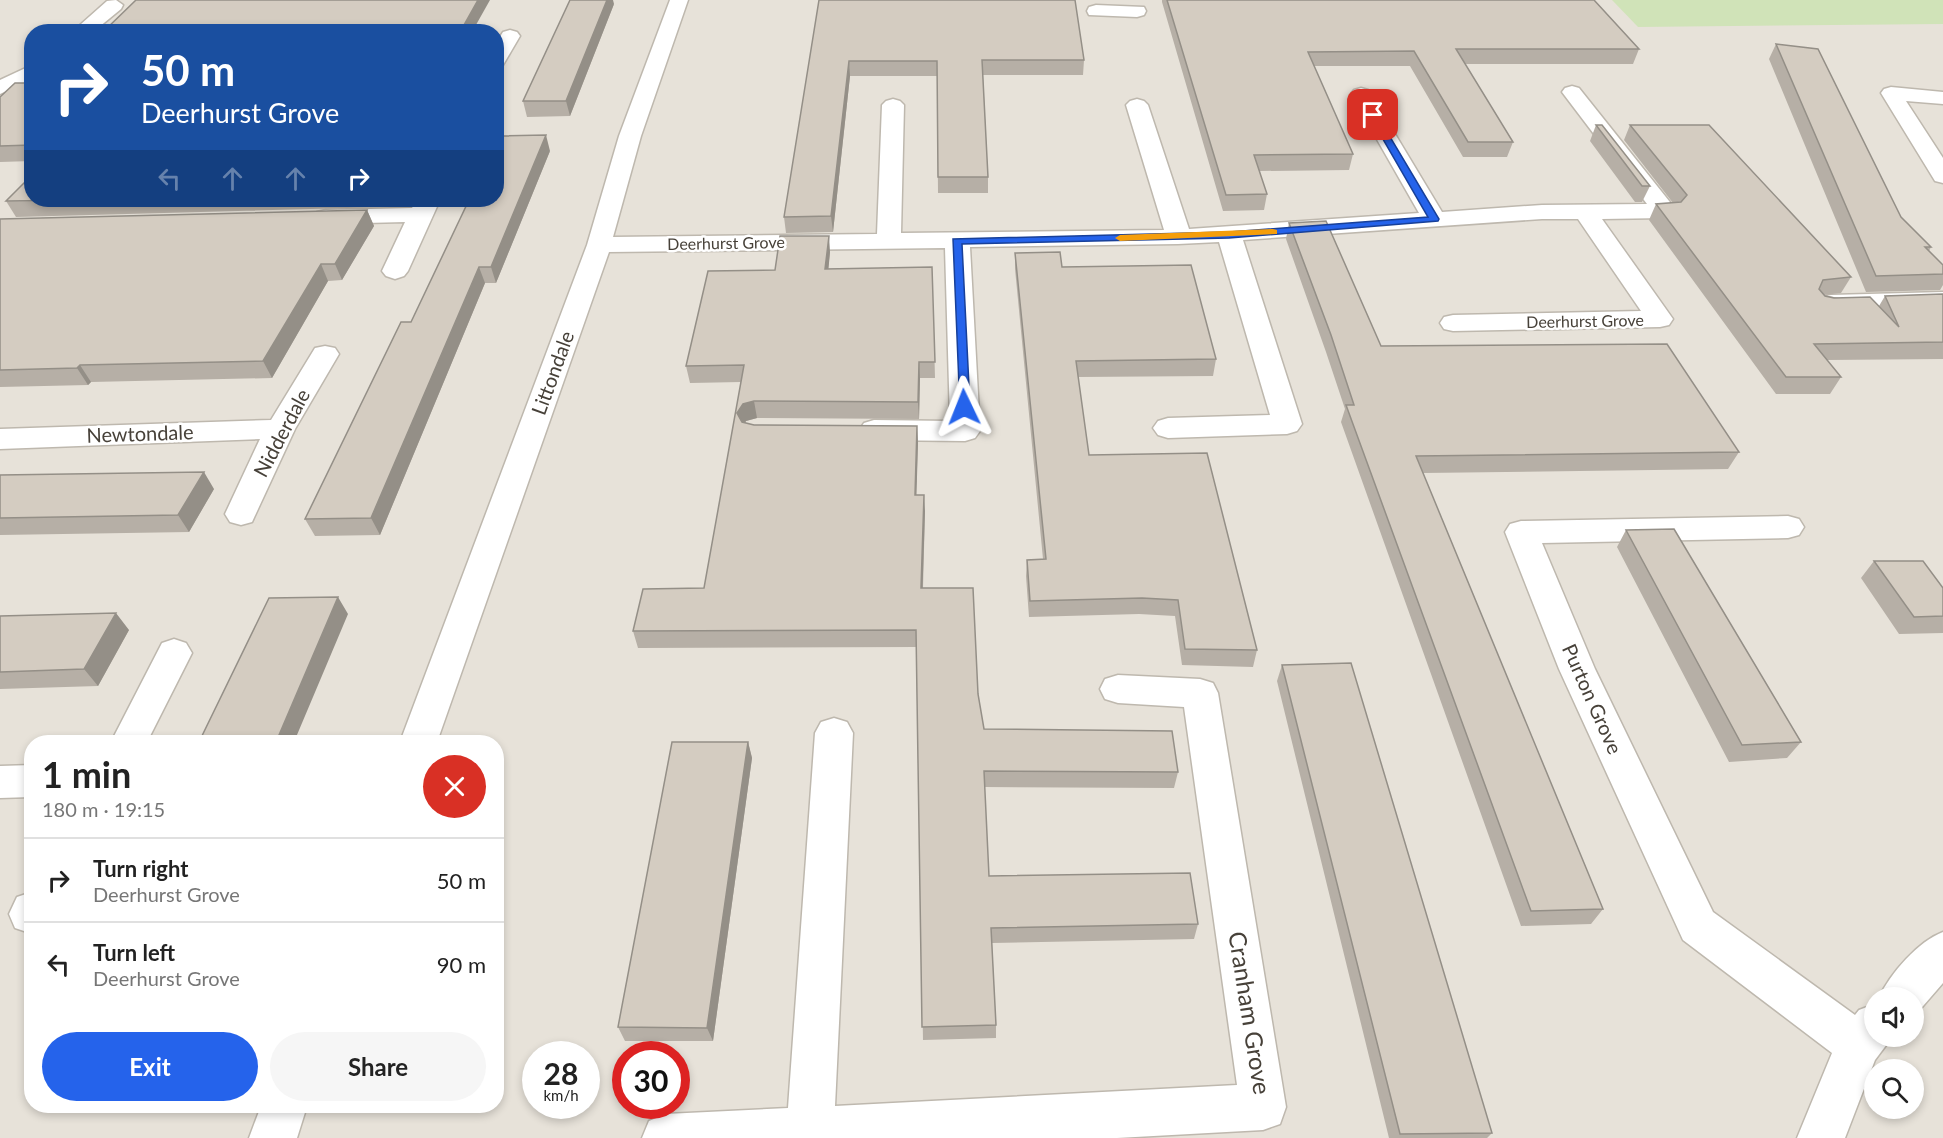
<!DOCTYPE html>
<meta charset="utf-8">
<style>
body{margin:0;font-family:Lato,sans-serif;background:#f6f6f6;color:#222;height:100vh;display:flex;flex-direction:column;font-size:22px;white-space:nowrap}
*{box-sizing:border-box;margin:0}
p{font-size:20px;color:#767676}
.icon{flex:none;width:33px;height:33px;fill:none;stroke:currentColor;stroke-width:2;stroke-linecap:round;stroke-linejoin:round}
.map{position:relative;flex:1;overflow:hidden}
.details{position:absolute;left:24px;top:735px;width:480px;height:378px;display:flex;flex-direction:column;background:#fff;border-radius:24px;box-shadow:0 3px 9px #0003}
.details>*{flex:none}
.banner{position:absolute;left:24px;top:24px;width:480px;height:183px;border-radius:24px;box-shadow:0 3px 9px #0003;background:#1a4fa0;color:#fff;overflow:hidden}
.controls{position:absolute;left:1864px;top:987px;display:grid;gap:12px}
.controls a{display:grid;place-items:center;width:60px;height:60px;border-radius:50%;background:#fff;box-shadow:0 3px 9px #0003;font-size:30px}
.speed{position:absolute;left:522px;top:1041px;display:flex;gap:12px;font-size:30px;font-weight:700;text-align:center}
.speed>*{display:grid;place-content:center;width:78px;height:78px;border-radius:50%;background:#fff;box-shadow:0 3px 9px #0003;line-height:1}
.speed small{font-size:15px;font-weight:400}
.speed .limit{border:9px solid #d22;background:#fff;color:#111}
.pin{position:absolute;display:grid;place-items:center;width:51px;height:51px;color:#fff;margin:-26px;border-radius:12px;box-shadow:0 3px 9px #0006}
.me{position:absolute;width:66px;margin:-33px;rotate:358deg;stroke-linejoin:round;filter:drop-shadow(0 0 4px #0008)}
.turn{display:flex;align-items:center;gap:21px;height:126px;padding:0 18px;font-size:27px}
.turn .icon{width:78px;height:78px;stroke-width:2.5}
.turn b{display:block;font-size:42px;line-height:51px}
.lanes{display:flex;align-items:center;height:57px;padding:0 18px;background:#0003;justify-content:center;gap:30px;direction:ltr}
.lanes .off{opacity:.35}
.round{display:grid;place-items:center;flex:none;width:63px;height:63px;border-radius:32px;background:#f6f6f6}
.head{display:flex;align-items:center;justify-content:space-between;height:102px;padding:0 18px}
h1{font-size:36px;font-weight:700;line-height:45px}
.cta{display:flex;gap:12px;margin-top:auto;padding:12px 18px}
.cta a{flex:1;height:69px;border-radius:36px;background:#2563eb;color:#fff;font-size:24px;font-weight:700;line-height:69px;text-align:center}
.cta a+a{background:#f6f6f6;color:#222}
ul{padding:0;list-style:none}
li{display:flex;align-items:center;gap:18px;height:84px;padding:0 18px;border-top:2px solid #e0e0e0}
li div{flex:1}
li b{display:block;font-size:22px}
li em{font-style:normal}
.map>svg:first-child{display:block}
.residential{fill:#e7e2d9;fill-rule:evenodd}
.green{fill:#d0e3b8}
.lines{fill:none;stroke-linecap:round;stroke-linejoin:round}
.minor-casing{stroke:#beb8ae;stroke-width:3}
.minor{fill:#fff;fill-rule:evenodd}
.wall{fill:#b6afa6}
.shaded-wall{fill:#948f87}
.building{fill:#d4ccc1;stroke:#948f87;stroke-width:1.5}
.route{fill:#2563eb;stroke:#184099;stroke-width:1.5}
.slow{fill:#f59e0b}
.labels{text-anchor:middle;stroke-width:5;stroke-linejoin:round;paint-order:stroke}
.far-street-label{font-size:16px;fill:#474139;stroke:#fff}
.street-label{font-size:20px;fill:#474139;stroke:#fff}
.near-street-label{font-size:24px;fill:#474139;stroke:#fff}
</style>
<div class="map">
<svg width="1943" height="1138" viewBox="0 0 1943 1138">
<rect width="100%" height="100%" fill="#f3f1eb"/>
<!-- residential -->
<path class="residential" d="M0,0H1943V1138H0ZM32,32H496V200H32ZM32,742H496V1106H32ZM1875,998H1914V1036H1875ZM536,1054H586V1106H536ZM626,1054H676V1106H626ZM1875,1070H1914V1108H1875Z"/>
<!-- green -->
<path class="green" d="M1612,0H1943V24L1638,27Z"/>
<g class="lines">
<defs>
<path id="minor" d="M116,0L123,5L121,9L93,32H72L107,1Z
M670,0H688L641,136L613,237L877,234L882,105L886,101L893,99L900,101L904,105L901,233L1164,230L1126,105L1130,101L1137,99L1144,101L1148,105L1189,229L1419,213L1351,94L1354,90L1361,88L1368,90L1371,94L1442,212L1542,205L1647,204L1562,92L1565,88L1572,86L1579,88L1677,211L1673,216L1665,218L1602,219L1673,319L1669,325L1660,327L1453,331L1444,329L1440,323L1444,317L1453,315L1641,311L1578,219H1542L1243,240L1302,424L1297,431L1287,434L1168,438L1158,435L1153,428L1158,421L1168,418L1270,415L1219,242L1178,244L970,247L980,431L975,438L965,441L874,440L864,437L859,430L864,423L874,420L950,421L945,248L609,252L437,742H400L587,245L619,136Z
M1096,5L1144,7L1146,11L1144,15L1137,17L1089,15L1087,11L1089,7Z
M510,30L517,32L520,36L503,65L496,67V43L503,32Z
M32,65V79L0,94V80Z
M1891,87L1943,92V104L1906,101L1943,158V183L1935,181L1881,93L1884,89Z
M417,200H440L408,271L404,276L395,279L386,276L382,271L405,222L326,224L317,222L314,217L317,212L326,210L412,208Z
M1943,292V308L1831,311L1822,309L1818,303L1822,297L1831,295Z
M325,346L335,348L339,354L295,429L252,522L241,525L230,522L225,514L260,439L0,449V429L271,420L315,348Z
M1788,516L1799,519L1804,527L1799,535L1788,538L1542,543L1595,669L1713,912L1855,1015L1859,1010L1875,1004V1036H1893L1875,1060L1845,1138H1797L1832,1053L1683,940L1559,669L1505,532L1510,524L1521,521Z
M174,639L186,643L192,653L147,742H111L162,643Z
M1118,675L1200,679L1213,683L1218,693L1286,1107L1280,1124L1263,1130L1117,1138H642L649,1121L666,1114L788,1108L815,733L821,722L834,718L847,722L853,733L835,1106L1237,1085L1184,707L1118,703L1105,699L1100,689L1105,679Z
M32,765V797L0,798V766Z
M32,892V933H30L15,928L9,914L17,897Z
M1943,932V983L1917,1013L1914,1014V998H1879C1890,973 1919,941 1943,932Z
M261,1106H307L297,1138H249Z"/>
</defs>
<!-- minor casing -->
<use href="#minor" class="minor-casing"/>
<!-- minor -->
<use href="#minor" class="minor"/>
</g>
<!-- wall -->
<path class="wall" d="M819,0L1084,60L1083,75H983L988,177V193H938L937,76H850L833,232L786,233L784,217Z
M1162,0H1594L1639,49L1633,64H1465L1513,142L1507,157H1463L1410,66H1314L1353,154L1349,170L1259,171L1267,194L1264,210L1223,211L1162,2Z
M614,4L570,116L527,117L523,101Z
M1776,44L1901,217L1931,247L1929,251L1943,265V285L1940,290L1866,292L1769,59Z
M32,83V161L0,162V97Z
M1596,125L1650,186L1642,202H1635L1590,141Z
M1630,125L1851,277L1841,293L1824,295L1879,306L1885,296L1943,294V359L1827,360L1841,377L1830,394H1776L1649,220L1656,204L1673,203L1624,140Z
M550,151L496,283H485L380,535L315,536L305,519L411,322Z
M32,200H389L385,207L16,217L6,201Z
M367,210L374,226L342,280L328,281L272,378L91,382L88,385L0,387V219Z
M1289,223L1381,346L1739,452L1728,469L1423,473L1603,909L1591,924L1521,926L1341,422L1345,409L1326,352L1286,239Z
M830,252L828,269L932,267L935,378H920L919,419L757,418L746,421L745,423L754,425L917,426L918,443L916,495L925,511L923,588L978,694L984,729L1178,772L1174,788L984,787L989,876L1198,924L1194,939L992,943L996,1025V1038L923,1040L916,647L638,648L633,631L704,588L741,382L690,383L686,366Z
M1015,253L1062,267L1216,359L1213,376L1078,377L1089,455L1257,650L1253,667L1182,665L1175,616L1139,614L1029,617L1026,576L1027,560L1043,559L1015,269Z
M0,475L214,489L189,532L0,535Z
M1626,530L1801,742L1787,758L1729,762L1617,547Z
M1874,561L1943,588V633L1899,634L1861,578Z
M0,616L129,630L98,686L0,689Z
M1282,665L1492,1133L1487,1138H1389L1277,681Z
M748,742L752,758L713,1041H625L618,1027Z"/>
<!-- shaded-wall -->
<path class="shaded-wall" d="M478,0H490L472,32H460Z
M607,0H613L614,4L570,116L566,101Z
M849,61L850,76L833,232L831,216Z
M546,135L550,151L496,283L491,267Z
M382,200H389L385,207Z
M367,210L374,226L342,280L335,264Z
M829,236L830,252L827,285L825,269Z
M321,264L328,281L272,378L263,361Z
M479,267L485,283L380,535L371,518Z
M919,362L920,378L919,419L918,402Z
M80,365L91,382L88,385L77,368Z
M754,401L757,418L746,421L740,430L737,413L743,404Z
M917,426L918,443L916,511L915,495Z
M204,472L214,489L189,532L178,515Z
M924,495L925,511L922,605L921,588Z
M338,597L348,614L294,742H276Z
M116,613L129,630L98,686L84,669Z
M748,742L752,758L713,1041L707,1028Z"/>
<!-- building -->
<path class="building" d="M136,0H478L460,32H103Z
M570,0H607L566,101H523Z
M819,0H1075L1084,60H982L988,177H938L937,61H849L831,216L784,217Z
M1167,0H1594L1639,49H1456L1513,142H1468L1414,51L1308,52L1353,154L1254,155L1267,194L1226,195Z
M1776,44L1818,49L1901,217L1931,247H1925L1943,265V274L1876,276Z
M15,83H32V145L0,146V97Z
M1596,125H1602L1650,186H1642Z
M1630,125H1709L1851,277L1823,280L1819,289L1825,296L1834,298L1870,297L1899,327L1885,296L1943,294V342L1814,344L1841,377H1786L1656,204L1681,202L1687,195Z
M546,135L491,267H479L371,518L305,519L401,322H411L469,200H496V143L500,136Z
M32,175V200H66L6,201Z
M367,210L335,264H321L263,361L80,365L77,368L0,370V219Z
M1326,221L1381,346L1667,344L1739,452L1416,456L1603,909L1531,911L1346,405H1354L1331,335L1289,223Z
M780,236H829L825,269L932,267L935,362H919L918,402L754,401L743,404L737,413L742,422L754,425L917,426L915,495H924L921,588H973L978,694L984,729L1172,731L1178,772L984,771L989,876L1190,873L1198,924L991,928L996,1025L922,1027L916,630L633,631L643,589L704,588L744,365L686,366L708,271L775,270Z
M1060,252L1062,267L1191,265L1216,359L1076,361L1089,455L1207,453L1257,650L1185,649L1178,600L1142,598L1030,601L1027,560L1046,559L1015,253Z
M204,472L178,515L0,518V475Z
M1674,529L1801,742L1742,745L1626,530Z
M1874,561H1923L1943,588V616L1914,617Z
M338,597L276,742H199L269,598Z
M116,613L84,669L0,672V616Z
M1351,663L1492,1133L1400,1134L1282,665Z
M672,742H748L707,1028L618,1027Z"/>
<!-- route -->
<path class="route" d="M1373,112L1377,115L1439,219L1438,221L1229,238L962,244L970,407L964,411L960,410L953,239L1229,232L1428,217L1369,115Z"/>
<!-- slow -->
<path class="slow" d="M1273,229L1277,230V234L1120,241L1115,238L1120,235Z"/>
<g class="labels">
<!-- far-street labels -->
<g class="far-street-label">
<text transform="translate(726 243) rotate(-1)" y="6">Deerhurst Grove</text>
<text transform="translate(1585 321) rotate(-1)" y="6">Deerhurst Grove</text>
</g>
<!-- street labels -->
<g class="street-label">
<text transform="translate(553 373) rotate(-70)" y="7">Littondale</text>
<text transform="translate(282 433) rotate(-62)" y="7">Nidderdale</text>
<text transform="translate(140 434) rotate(-2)" y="7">Newtondale</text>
<text transform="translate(1592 699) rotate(66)" y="7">Purton Grove</text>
</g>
<!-- near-street labels -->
<g class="near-street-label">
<text transform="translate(1249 1013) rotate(81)" y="8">Cranham Grove</text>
</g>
</g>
</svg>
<div class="controls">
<a><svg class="icon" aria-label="sound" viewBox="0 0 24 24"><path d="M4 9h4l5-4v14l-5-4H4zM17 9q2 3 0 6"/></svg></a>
<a><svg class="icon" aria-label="search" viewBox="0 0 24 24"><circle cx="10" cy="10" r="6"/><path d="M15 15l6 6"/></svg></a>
</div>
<div class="speed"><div>28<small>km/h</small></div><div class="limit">30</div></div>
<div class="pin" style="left:1373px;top:115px;background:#d93025"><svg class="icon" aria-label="arrive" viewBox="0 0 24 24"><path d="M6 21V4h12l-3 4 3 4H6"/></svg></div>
<svg class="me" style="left:964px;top:407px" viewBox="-20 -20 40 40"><path d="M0-17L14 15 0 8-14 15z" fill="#2563eb" stroke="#fff" stroke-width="4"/></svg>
<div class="banner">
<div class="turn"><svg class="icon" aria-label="right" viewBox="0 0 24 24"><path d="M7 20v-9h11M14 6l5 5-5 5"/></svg><div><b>50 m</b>Deerhurst Grove</div></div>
<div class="lanes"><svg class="icon off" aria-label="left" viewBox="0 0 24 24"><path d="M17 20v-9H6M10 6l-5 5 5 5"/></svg><svg class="icon off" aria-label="ahead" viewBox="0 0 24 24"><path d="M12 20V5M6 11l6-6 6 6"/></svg><svg class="icon off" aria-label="ahead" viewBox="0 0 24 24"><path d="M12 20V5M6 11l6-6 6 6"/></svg><svg class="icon" aria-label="right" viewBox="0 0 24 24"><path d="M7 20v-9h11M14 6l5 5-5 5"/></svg></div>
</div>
<section class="details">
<div class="head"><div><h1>1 min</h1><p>180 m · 19:15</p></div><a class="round" style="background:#d93025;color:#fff"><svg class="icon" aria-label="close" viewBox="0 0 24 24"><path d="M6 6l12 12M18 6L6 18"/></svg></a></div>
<ul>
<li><svg class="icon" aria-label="right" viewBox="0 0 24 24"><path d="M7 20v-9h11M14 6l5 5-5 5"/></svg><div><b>Turn right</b><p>Deerhurst Grove</p></div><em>50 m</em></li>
<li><svg class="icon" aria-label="left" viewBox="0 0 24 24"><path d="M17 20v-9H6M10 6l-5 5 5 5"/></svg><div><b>Turn left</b><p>Deerhurst Grove</p></div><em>90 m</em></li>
</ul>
<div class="cta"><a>Exit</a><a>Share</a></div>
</section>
</div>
